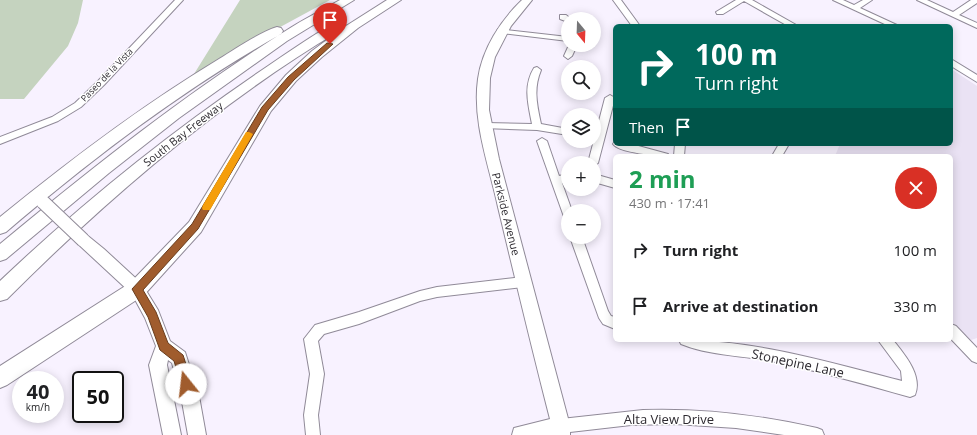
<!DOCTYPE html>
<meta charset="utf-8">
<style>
body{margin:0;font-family:"Open Sans",sans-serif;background:#f2f2f2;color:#202124;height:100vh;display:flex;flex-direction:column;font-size:15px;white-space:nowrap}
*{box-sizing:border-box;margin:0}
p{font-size:13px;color:#757577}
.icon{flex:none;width:22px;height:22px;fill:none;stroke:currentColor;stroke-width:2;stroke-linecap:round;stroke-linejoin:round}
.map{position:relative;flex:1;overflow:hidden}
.panel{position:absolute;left:613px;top:154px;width:340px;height:188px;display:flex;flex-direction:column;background:#fff;border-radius:6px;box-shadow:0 2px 10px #0003}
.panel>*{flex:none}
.guide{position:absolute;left:613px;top:24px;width:340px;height:122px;border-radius:6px;box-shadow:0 2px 10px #0003;background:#00695c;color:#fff;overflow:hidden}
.needle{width:26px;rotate:161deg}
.controls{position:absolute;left:561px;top:12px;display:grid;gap:8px}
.controls a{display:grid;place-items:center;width:40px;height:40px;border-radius:50%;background:#fff;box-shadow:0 2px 10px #0003;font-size:20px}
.speed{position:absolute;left:12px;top:371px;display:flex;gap:8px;font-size:20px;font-weight:700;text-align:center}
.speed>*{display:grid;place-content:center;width:52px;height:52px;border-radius:50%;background:#fff;box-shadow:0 2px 10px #0003;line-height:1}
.speed small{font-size:10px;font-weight:400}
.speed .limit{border:2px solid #111;border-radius:6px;background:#fff;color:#111}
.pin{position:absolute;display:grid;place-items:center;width:34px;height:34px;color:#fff;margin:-41px -17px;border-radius:50% 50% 50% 0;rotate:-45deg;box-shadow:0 0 4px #0007}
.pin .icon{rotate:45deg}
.me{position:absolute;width:44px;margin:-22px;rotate:344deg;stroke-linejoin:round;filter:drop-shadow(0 0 3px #0008)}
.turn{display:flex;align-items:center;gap:14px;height:84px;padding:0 16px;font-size:18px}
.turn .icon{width:52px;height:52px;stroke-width:2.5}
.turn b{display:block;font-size:28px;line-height:34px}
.then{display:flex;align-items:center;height:38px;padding:0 16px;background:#0003;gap:8px;font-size:15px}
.round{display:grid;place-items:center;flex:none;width:42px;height:42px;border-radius:21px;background:#f2f2f2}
.headline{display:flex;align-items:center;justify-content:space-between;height:68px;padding:0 16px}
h1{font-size:24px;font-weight:700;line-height:30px;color:#1e9e55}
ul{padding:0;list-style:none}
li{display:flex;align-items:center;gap:12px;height:56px;padding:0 16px}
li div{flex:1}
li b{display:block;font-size:15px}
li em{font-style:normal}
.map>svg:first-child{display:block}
.built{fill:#eae2f4}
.green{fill:#c5d3bf}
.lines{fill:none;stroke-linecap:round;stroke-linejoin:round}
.minor-casing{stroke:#908a98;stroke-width:2}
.major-casing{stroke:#908a98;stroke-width:2}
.highway-casing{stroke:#908a98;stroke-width:2}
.minor{fill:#fff;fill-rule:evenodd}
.major{fill:#fff;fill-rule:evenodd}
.highway{fill:#fff;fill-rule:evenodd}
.major-bridge-casing{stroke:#908a98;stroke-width:15;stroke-linecap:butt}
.major-bridge{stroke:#fff;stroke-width:13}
.route{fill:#a05c2d;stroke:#683c1d}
.slow{fill:#f59e0b}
.labels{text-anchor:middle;stroke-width:3;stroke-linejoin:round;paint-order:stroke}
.far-street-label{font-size:9px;fill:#2d2a30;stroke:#fff}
.street-label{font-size:11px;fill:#2d2a30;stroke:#fff}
.near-street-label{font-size:13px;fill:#2d2a30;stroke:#fff}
</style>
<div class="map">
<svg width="977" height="435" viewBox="0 0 977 435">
<rect width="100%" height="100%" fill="#f8f2ff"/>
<!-- built -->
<path class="built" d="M951,69L977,86V338L971,340L951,321V156H835L840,144H951Z"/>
<!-- green -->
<path class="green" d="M0,0H83L78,23L68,46L24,99H0Z
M240,0H330L194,74Z"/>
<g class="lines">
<defs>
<path id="minor" d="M175,0H183L104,85L81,107L58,121L0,144V137L52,117L75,103L98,81Z
M613,0H621L640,26H632Z
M736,0H752L798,26H788L744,1L723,14H717L716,12Z
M833,0H843L854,5L863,0H872L860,8L899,26H889Z
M917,0H927L953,12L971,0H977V3L959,15L977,23V28Z
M560,15H566L571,19H568V22L560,19Z
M498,29L568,37V41L501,33L497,31Z
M569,45H577L572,56L568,59L564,56Z
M951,59L977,75V82L951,66Z
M537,67L541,70C533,89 537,105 541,124L568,129V135L537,130L483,128L481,126L483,124L486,123L532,124C528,104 523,86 534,68Z
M610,95L615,98L598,163L594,166V163H588L605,98Z
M542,138L547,141L559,176L568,174V182L562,183L572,211H568V218L564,217L563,214L537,141Z
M615,141V144H631L668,154L669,156C658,156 619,153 613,144Z
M675,144H685L684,156H674Z
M779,144H789L782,156H772Z
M594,174L615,180V188L594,182Z
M570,237H582L608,311L611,316L615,317V329L603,324L599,318Z
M523,277L527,278L529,282L527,286L523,287L437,297L420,301L359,324L324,334L318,341L324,374L318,415L320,435H306L304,415L310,374L304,339L315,325L359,312L420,291L437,287Z
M951,324L956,326L977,348V363L972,361L951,339Z
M679,340C755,340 829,362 902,381L901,371L878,340H893C904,354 923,375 915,395L910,397C864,384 818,371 771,361C740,355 711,356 681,344Z
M643,410C702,408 759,415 817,428L822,430L824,435H784L736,428L675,424L631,425L570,432V435H556L554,426L556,421L561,419Z"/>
<path id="major" d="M522,0H532L511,26L495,57L490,78L489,110L499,159L570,426L567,432L561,435H512L514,428L550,419C532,349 515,278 498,207C489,165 472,122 478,79C482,49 501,20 522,0Z
M83,234L88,236L104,249L142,284L158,310L170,341L185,352L199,396L206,435H188L181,396L172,363L168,360L167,365L181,435H163L149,365L156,346L145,318L132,294L78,244L76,240L78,236Z"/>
<path id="highway" d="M340,0H354L287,41L179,118L109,173L6,259L0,261V244C92,168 186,93 287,30C304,19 322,10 340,0Z
M387,0H401L358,28L322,57L296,81L271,111L201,232L144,295L7,385L0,388V366L130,283L189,222L260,106L286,75L312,51L339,31C217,104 107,199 7,299L0,301V281C83,202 173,130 268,66C284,55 300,44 316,34C324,30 331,24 340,21L344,22L346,26Z
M277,27L281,28L283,31L281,34C182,90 93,158 6,232L0,234V217C70,160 141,106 219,59C234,50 260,32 277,27Z"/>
</defs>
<!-- minor casing -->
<use href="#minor" class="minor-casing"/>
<!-- major casing -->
<use href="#major" class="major-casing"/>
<!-- highway casing -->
<use href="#highway" class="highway-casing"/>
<!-- minor -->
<use href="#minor" class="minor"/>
<!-- major -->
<use href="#major" class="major"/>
<!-- highway -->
<use href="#highway" class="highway"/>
<defs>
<path id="major-bridge" d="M43,202L83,240"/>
</defs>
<!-- major-bridge casing -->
<use href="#major-bridge" class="major-bridge-casing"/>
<!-- major-bridge -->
<use href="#major-bridge" class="major-bridge"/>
</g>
<!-- route -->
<path class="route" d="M327,43L333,44L294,80L268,110L198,229L143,290L156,312L168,343L183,355L184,358L192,384L190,387L186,389L182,387L174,361L160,350L148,317L132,289L192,224L262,107L288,77Z"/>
<!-- slow -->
<path class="slow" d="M246,132H249L253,134L210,210H203L202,208L203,205Z"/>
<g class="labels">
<!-- far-street labels -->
<g class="far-street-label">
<text transform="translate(107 75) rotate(-46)" y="3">Paseo de la Vista</text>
</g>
<!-- street labels -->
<g class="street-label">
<text transform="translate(183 134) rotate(-38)" y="4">South Bay Freeway</text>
<text transform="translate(506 214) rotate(76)" y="4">Parkside Avenue</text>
</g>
<!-- near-street labels -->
<g class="near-street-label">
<text transform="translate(798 363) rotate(12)" y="5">Stonepine Lane</text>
<text x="669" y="424">Alta View Drive</text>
</g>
</g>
</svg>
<div class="controls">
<a><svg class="needle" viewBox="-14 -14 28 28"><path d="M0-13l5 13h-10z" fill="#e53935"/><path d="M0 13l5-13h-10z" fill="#757577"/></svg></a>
<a><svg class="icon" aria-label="search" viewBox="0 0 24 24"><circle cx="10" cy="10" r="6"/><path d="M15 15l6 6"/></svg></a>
<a><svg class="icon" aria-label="layers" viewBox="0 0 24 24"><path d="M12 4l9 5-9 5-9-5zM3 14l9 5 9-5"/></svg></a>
<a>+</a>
<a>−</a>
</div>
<div class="speed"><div>40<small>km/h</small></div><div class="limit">50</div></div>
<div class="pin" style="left:330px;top:44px;background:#d93025"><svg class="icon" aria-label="arrive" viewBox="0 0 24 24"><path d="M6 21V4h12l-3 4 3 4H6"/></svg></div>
<svg class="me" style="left:186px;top:384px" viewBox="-20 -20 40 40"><circle r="19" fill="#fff"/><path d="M0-13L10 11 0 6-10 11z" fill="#a05c2d"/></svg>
<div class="guide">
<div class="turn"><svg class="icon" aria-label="right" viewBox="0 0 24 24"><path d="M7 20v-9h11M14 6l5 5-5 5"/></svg><div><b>100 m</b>Turn right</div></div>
<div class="then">Then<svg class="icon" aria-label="arrive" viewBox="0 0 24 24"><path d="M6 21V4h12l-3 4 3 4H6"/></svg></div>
</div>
<section class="panel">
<div class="headline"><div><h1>2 min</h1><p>430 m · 17:41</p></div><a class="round" style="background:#d93025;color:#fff"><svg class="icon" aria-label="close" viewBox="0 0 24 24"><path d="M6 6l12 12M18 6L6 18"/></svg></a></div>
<ul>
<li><svg class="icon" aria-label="right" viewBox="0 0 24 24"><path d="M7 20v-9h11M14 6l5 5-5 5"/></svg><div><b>Turn right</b></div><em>100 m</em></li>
<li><svg class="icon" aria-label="arrive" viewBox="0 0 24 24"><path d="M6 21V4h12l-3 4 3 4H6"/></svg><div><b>Arrive at destination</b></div><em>330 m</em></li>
</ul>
</section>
</div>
